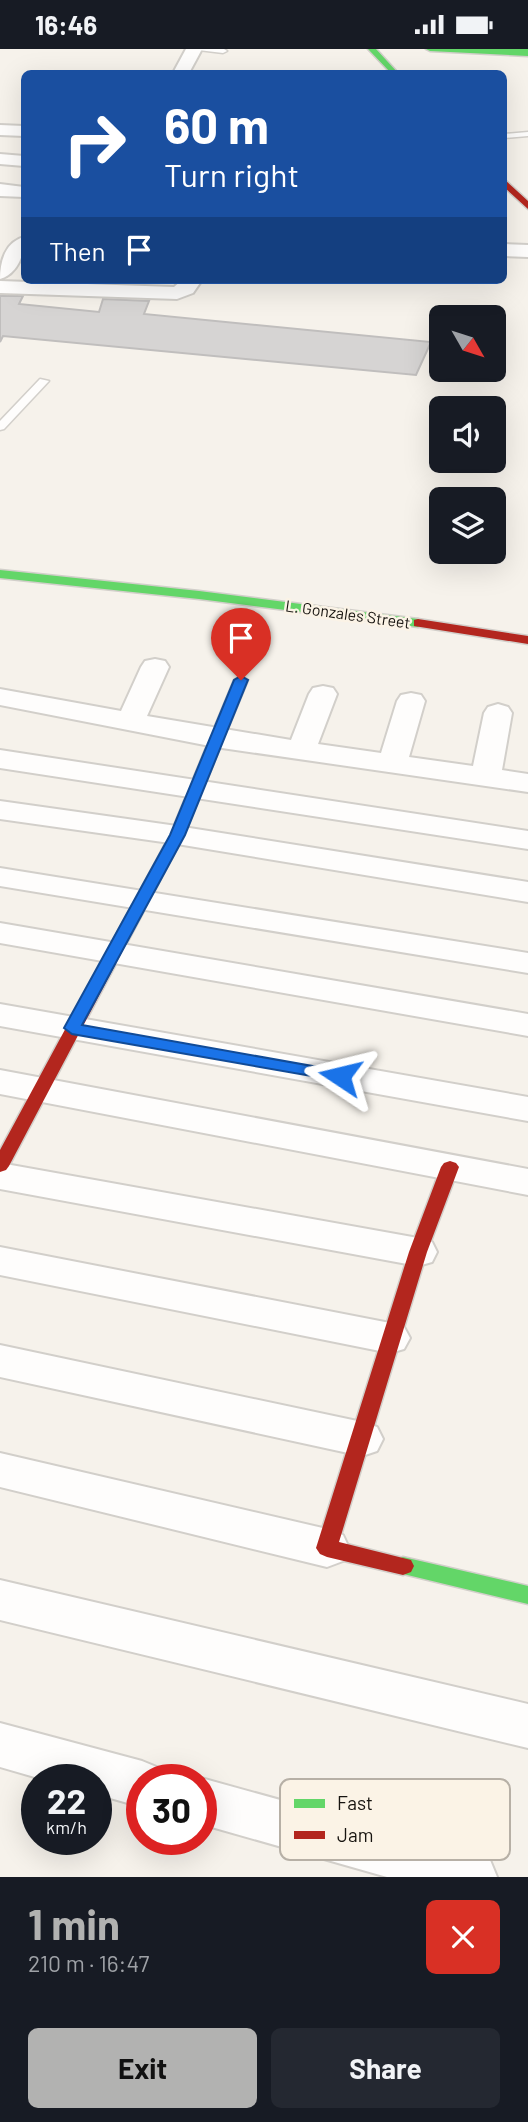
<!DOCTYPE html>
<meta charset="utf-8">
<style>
body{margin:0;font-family:Barlow,sans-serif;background:#242831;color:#f1f3f6;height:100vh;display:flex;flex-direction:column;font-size:26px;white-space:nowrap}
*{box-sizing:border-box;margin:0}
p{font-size:23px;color:#9ea1a6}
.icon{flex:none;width:38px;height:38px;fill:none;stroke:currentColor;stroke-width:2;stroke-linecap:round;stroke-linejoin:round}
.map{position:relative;height:1828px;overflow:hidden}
.details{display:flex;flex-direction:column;background:#171b24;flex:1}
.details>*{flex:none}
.top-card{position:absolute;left:21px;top:21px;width:486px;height:214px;border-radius:10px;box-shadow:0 7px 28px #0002;background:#1a4fa0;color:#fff;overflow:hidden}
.needle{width:46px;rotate:129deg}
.fabs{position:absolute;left:429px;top:256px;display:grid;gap:14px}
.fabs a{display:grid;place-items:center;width:77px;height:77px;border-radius:10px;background:#171b24;box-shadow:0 7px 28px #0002;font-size:35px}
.speed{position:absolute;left:21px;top:1715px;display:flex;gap:14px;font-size:35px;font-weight:700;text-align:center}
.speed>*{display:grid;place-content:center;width:91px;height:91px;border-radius:50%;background:#171b24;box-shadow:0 7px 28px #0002;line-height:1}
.speed small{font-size:18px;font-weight:400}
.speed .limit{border:10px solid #d22;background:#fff;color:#111}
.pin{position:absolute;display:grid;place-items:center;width:60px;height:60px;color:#fff;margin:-72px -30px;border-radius:50% 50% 50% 0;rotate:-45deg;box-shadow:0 0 7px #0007}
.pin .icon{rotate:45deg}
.me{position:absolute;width:77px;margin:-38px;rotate:280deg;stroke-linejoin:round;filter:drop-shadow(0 0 5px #0008)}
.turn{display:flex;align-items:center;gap:24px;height:147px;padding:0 28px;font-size:32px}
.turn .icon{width:91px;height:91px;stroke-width:2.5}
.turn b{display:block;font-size:49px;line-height:60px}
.then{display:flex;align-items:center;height:66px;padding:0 28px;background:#0003;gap:14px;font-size:26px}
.round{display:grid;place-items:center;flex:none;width:74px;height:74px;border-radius:10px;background:#242831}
.head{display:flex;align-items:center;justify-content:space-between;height:119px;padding:0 28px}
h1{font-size:42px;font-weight:700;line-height:52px;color:#b2b2b1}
.primary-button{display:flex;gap:14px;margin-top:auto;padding:14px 28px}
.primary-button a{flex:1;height:80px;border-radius:10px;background:#b2b2b1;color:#111;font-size:28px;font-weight:700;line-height:80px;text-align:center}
.primary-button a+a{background:#242831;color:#f1f3f6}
.status{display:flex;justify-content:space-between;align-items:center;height:49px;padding:0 35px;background:#171b24;direction:ltr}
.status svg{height:19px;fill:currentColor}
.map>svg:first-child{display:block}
.building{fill:#d6d4d3;stroke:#c0bebd;stroke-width:2}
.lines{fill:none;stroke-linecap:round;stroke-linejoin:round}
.lane-casing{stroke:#d2cfca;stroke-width:3}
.street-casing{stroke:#d2cfca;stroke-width:4}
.fast-casing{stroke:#d2cfca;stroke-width:3}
.jam-casing{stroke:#d2cfca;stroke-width:3}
.lane{fill:#fefdfc;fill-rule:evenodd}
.street{fill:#fefdfc;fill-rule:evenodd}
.fast{fill:#63d668;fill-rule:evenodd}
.jam{fill:#b3261e;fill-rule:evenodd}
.route{fill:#1a73e8;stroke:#114b97;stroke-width:2}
.labels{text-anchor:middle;stroke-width:5;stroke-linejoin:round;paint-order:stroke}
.far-street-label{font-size:16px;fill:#171410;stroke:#fbf3e6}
.key{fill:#fbf3e6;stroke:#b7b0a6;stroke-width:2}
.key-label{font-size:19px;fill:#171410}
</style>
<div class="status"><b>16:46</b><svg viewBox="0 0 49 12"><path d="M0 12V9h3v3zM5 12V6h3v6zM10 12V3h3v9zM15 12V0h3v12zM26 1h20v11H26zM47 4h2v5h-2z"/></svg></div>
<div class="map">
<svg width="528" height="1828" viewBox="0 0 528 1828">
<rect width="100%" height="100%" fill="#f6f2eb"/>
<!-- building -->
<path class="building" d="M0,247H23L19,255L99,263L103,250L149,252L144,265L431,293L416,326L3,287L0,293Z"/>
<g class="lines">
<defs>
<path id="lane" d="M190,0H224L227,2L223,4Z
M528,83V87L504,89V85Z
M40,330L49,332L4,380L0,381V372Z"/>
<path id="street" d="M186,0H202L189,24H173Z
M0,76L24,77V87L0,86Z
M0,105L24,107V117L0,115Z
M0,135L24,138V148L0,147Z
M24,188C25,204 18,225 0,230C0,213 5,193 24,188Z
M504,195L528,196V208L504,207Z
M182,231H202L193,244L177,250L0,244V232L174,238Z
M155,610L165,612L169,618L147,667L291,691L309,645L313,639L323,637L333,639L337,645L318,695L381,704L397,652L401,646L411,644L421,646L425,652L409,708L473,717L484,664L488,658L498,655L508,658L512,664L502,721L528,725V743L215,698L0,656V640L121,662L141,618L145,612Z
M0,701L528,782V800L0,719Z
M0,752L177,777L528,833V853L177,795L0,770Z
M0,819L528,904V924L0,837Z
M0,874L528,965V987L0,894Z
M0,955L528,1048V1072L0,977Z
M0,1021L528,1120V1146L0,1045Z
M0,1114L418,1189L432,1193L437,1203L432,1213L418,1217L0,1140Z
M0,1198L390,1274L404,1278L410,1289L404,1300L390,1304L0,1226Z
M0,1296L362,1373L377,1378L383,1390L377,1402L362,1407L0,1328Z
M0,1404L327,1480L343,1486L349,1499L343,1512L327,1518L0,1438Z
M0,1531L528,1655V1699L0,1571Z
M0,1674L142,1712L159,1719L165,1731H142V1758L96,1745V1731H45L0,1718Z
M201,1729L472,1804L490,1811L497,1828H387L201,1775V1731H196Z"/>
<path id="fast" d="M368,0H376L398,24H391Z
M426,0H528V7L430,2Z
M0,521L199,542L418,570L424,574L418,578L199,550L0,529Z
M403,1508L528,1537V1555L395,1523L392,1517L395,1511Z"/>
<path id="jam" d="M504,130L528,152V160L504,138Z
M418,570L528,587V595L414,577V571Z
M241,627L248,631L184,786L9,1117L6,1121L0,1123V1101L170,786L234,631Z
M450,1112L456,1114L459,1118L427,1203L339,1493L411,1511L414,1517L411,1523L403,1526L327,1508L320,1505L316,1499L409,1203L441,1118L444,1114Z"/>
</defs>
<!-- lane casing -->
<use href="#lane" class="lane-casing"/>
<!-- street casing -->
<use href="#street" class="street-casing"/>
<!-- fast casing -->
<use href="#fast" class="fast-casing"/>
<!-- jam casing -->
<use href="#jam" class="jam-casing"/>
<!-- lane -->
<use href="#lane" class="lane"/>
<!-- street -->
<use href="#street" class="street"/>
<!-- fast -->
<use href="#fast" class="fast"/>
<!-- jam -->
<use href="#jam" class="jam"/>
</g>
<!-- route -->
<path class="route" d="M241,627L248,631L185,786L82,976L346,1023L349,1027L340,1032L72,985L64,979L170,786L234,631Z"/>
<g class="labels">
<!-- far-street labels -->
<g class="far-street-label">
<text transform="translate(348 565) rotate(8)" y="6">L. Gonzales Street</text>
</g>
</g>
<!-- legend -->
<rect x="280" y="1730" width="230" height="81" rx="10" class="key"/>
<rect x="294" y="1750" width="31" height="9" fill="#63d668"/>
<rect x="294" y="1782" width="31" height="8" fill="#b3261e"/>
<g class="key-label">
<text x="337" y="1761">Fast</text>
<text x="337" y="1793">Jam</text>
</g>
</svg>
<div class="fabs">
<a><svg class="needle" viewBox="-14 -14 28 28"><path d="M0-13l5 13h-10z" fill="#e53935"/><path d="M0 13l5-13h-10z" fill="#9ea1a6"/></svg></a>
<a><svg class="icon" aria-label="sound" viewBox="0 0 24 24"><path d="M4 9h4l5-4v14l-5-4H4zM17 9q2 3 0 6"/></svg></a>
<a><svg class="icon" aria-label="layers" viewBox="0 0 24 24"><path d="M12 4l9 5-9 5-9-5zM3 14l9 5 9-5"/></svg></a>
</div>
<div class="speed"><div>22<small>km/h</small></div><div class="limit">30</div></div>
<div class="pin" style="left:241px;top:631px;background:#d93025"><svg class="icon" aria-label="arrive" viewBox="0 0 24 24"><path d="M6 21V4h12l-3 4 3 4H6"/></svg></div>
<svg class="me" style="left:340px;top:1027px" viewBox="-20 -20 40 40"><path d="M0-17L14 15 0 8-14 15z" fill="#1a73e8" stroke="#fff" stroke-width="4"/></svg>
<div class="top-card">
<div class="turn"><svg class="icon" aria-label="right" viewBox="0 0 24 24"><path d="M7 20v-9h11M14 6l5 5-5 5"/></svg><div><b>60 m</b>Turn right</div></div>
<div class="then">Then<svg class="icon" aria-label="arrive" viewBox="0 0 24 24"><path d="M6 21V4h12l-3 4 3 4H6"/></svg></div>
</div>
</div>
<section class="details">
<div class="head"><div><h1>1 min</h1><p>210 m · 16:47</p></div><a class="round" style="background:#d93025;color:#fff"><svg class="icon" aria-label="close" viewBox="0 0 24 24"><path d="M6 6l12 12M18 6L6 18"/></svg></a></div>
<div class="primary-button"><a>Exit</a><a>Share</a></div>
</section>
